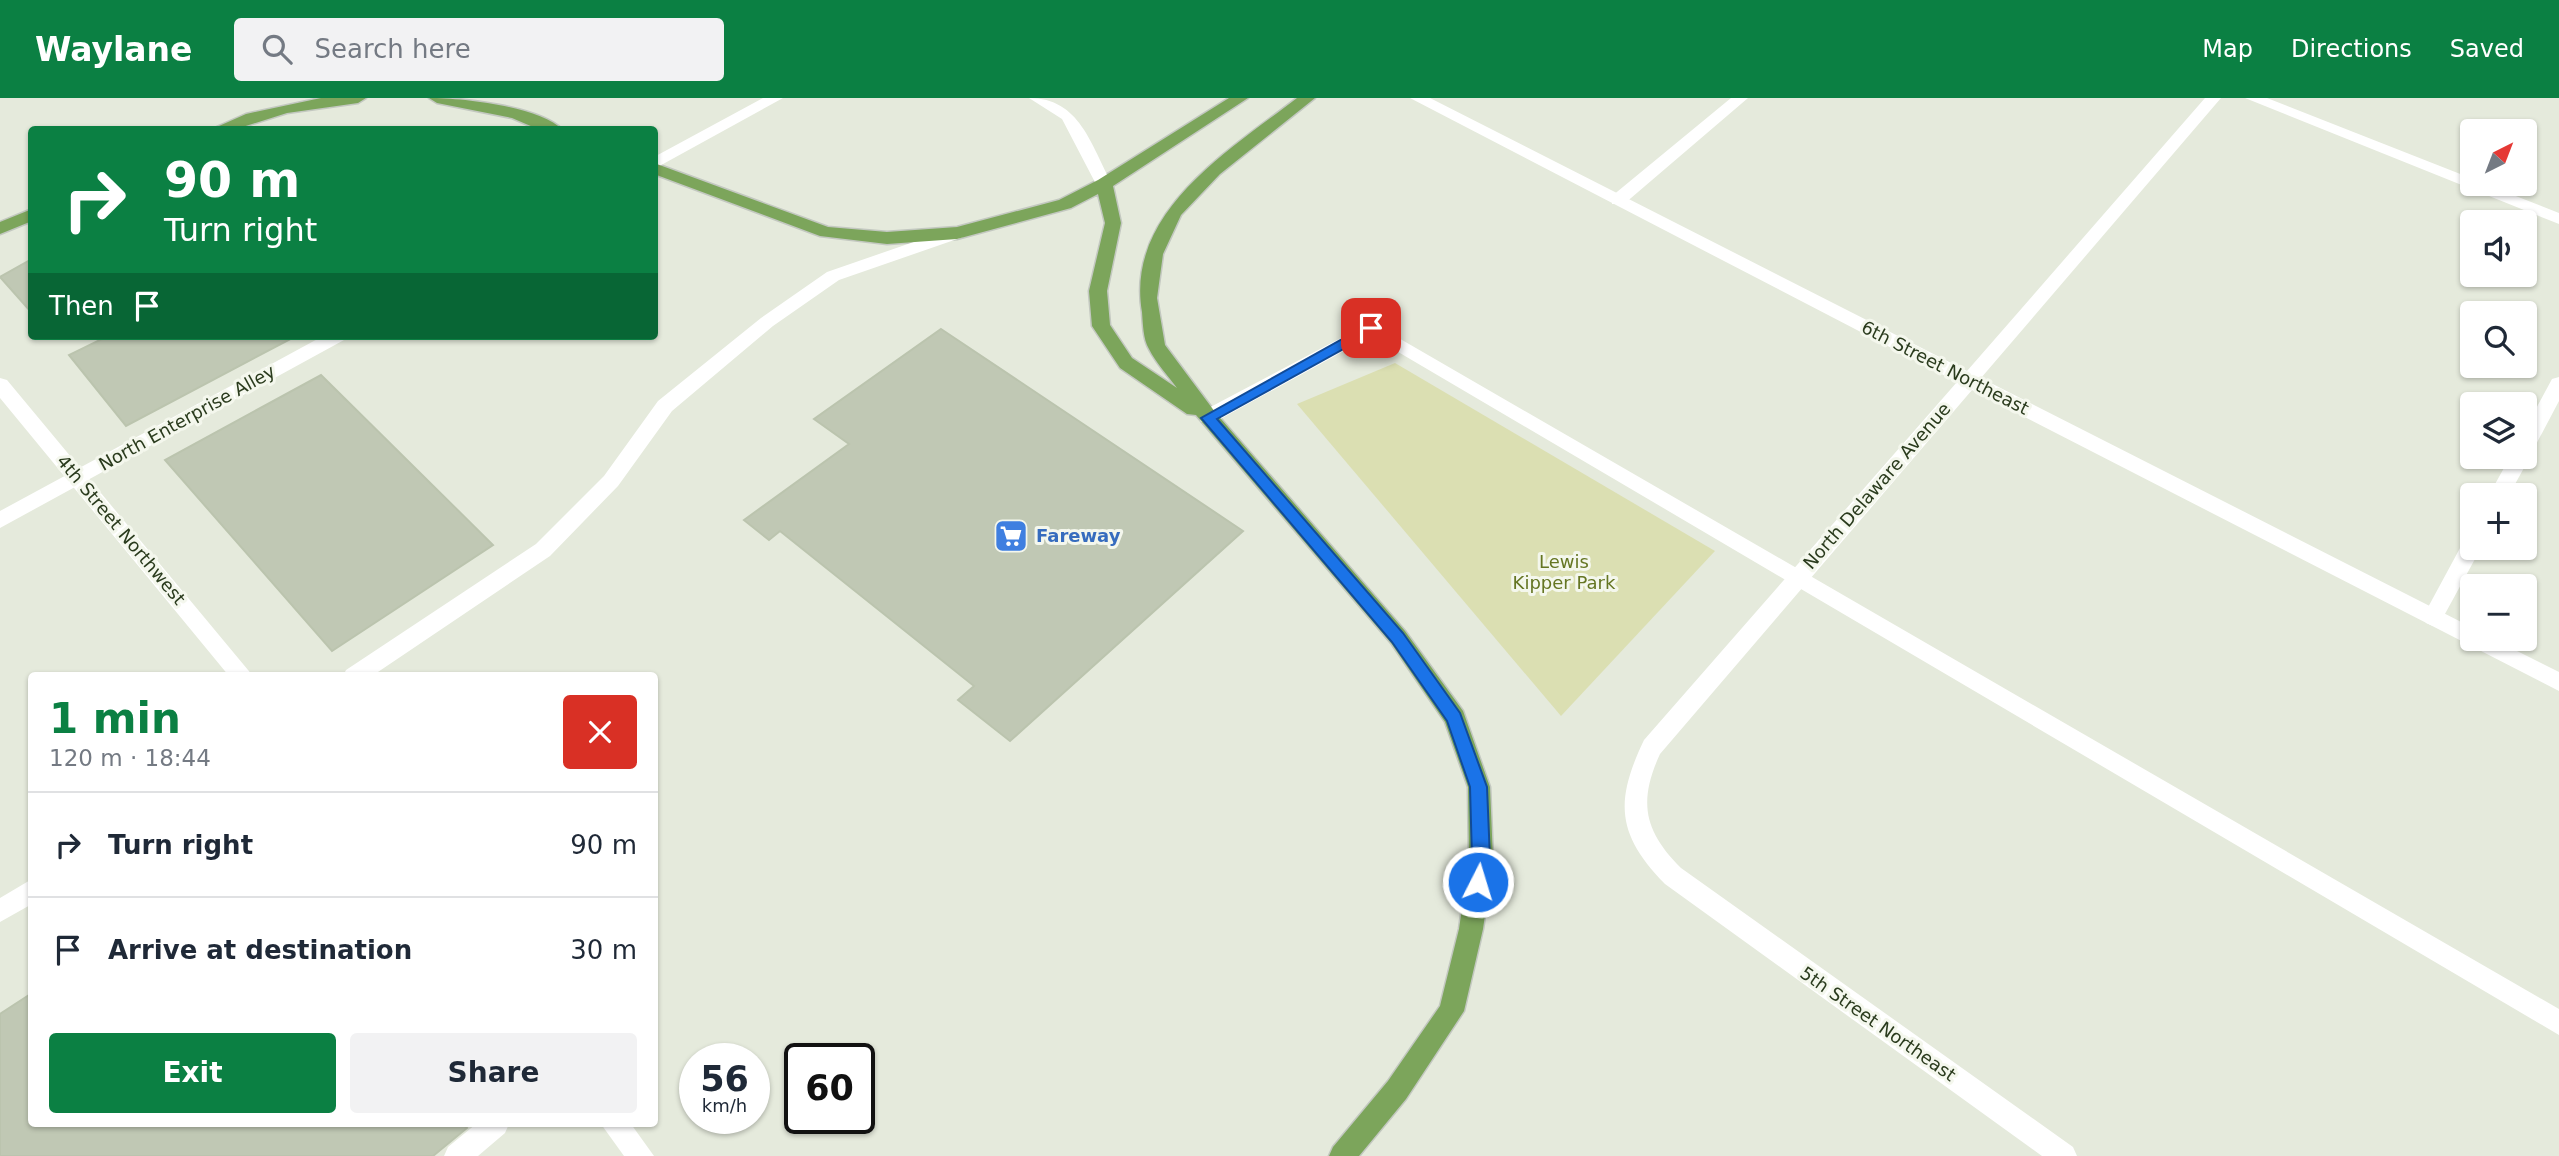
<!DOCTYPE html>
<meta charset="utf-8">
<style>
body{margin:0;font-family:"DejaVu Sans",sans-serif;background:#f2f2f3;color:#1f2937;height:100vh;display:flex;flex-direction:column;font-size:26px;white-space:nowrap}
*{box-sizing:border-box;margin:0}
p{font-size:23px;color:#747a83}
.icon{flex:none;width:38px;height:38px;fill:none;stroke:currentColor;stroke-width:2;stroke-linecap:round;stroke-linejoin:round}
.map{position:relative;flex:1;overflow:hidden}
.sheet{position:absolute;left:28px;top:574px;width:630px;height:455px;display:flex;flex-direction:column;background:#fff;border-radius:7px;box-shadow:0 2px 5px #0004}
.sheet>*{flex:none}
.guide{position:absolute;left:28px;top:28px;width:630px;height:214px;border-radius:7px;box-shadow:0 2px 5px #0004;background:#0b8043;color:#fff;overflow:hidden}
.needle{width:46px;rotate:42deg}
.controls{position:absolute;left:2460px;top:21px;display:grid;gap:14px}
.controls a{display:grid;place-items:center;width:77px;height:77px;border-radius:7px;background:#fff;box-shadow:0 2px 5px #0004;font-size:35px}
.speed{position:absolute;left:679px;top:945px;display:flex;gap:14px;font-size:35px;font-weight:700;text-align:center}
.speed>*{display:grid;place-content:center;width:91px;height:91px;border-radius:50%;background:#fff;box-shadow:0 2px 5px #0004;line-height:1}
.speed small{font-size:18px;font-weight:400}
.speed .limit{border:4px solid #111;border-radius:10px;background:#fff;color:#111}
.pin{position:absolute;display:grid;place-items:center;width:60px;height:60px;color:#fff;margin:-30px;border-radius:14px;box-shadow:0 4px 10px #0006}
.me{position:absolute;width:77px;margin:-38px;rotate:5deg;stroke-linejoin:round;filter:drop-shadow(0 0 5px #0008)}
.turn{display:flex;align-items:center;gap:24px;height:147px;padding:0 21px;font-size:32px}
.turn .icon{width:91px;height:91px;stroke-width:2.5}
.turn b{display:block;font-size:49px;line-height:60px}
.then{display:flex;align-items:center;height:66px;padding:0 21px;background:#0003;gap:14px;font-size:26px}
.round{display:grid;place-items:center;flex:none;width:74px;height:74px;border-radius:7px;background:#f2f2f3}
.summary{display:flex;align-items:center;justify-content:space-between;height:119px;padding:0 21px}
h1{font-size:42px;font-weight:700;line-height:52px;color:#0b8043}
.action{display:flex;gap:14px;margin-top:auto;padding:14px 21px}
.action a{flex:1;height:80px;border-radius:7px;background:#0b8043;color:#fff;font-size:28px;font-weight:700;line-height:80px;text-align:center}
.action a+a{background:#f2f2f3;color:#1f2937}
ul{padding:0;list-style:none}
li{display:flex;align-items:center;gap:21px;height:105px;padding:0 21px;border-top:2px solid #e0e1e3}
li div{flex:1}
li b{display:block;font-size:26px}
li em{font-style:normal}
header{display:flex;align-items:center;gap:42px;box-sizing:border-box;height:98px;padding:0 35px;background:#0b8043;color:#fff}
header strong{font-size:33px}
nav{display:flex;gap:38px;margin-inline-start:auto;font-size:24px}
.search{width:490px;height:63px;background:#f2f2f3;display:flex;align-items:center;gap:18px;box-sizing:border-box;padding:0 24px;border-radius:7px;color:#747a83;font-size:26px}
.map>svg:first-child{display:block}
.green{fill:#dbdfb2}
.building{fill:#c0c8b4;stroke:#bbc4ae;stroke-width:2}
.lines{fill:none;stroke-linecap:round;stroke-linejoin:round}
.primary-casing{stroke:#c3c8c0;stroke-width:3}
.service{fill:#fff;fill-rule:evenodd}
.minor{fill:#fff;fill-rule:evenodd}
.tertiary{fill:#fff;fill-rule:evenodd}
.primary{fill:#7ca55b;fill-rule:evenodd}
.route{fill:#1a73e8;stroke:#114b97;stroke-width:2}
.labels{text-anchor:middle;stroke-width:6;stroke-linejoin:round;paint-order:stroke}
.street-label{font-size:18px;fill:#2a3b1d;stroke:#f4f7ed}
.shop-label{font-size:18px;font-weight:bold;fill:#366cbe;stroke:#f4f7ed;text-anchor:start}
.park-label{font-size:18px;fill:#657623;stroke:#f4f7ed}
</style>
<header>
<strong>Waylane</strong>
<div class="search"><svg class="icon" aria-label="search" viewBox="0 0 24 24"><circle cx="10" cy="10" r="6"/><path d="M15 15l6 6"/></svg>Search here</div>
<nav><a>Map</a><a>Directions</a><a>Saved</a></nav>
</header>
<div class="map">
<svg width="2559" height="1058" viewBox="0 0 2559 1058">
<rect width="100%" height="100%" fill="#e5eadc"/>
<!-- green -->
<path class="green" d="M1395,265L1715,453L1561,618L1297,306Z"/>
<!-- building -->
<path class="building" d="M32,161V215L0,179Z
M941,231L1243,433L1010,643L958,602L974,588L780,433L769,442L744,422L849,346L814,321Z
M108,238H296L126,328L69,257Z
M321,277L493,447L332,553L165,362Z
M32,895V1026H463L467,1030L433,1058H0V916Z"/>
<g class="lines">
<defs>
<path id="primary" d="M321,0H366L358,5L287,15L233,32H210L246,16Z
M429,0C462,0 539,8 563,32H540L512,20L437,5Z
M1229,0H1248L1113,88L1121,125L1107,193L1110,227L1132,260L1177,290C1168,278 1156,265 1149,251C1143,241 1143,226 1142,214C1125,114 1230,52 1297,0H1315L1220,76L1181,117L1163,156L1157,200L1165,247L1215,314L1405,533L1463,613L1490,689L1493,761L1483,831L1464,913L1406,1001L1359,1058H1329L1333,1049L1388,983L1440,908L1459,831L1469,761L1468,689L1445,624L1391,545L1196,317L1187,316L1120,270L1092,228L1089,193L1105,125L1098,96L1071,110L957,141L887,146L820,138L654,76V65L828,129L887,134L957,129L1059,102L1098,82Z
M32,111V123L0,136V124Z"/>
</defs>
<!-- primary casing -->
<use href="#primary" class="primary-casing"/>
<!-- service -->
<path class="service" d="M763,0H783L654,71V59Z
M1029,0C1080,0 1091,47 1112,86L1110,90H1098L1062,21Z
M1731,0H1748L1624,106H1612V98Z
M1371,224L2559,911V937L1371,238L1215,324H1201L1199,319L1201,314Z
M323,238H347L344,242L0,430V413Z
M2559,279V303L2532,354L2528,355L2530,359L2509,397H2489L2510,359H2525V331L2552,281Z
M2473,437V450H2481L2440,525L2433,528L2426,525L2423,519L2426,513L2466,439Z
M476,1026H509L505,1035L478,1058H444L448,1049Z"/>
<!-- minor -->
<path class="minor" d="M1410,0H1430L1967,273L2205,0H2221L1981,280L2473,530V541H2493L2559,574V593L1972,292L1660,656C1638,704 1644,733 1681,770L2073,1049L2077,1058H2042L1665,786C1616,736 1615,703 1644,642L1957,284Z
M2245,0H2267L2473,81V86H2485L2559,115V126Z
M957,129L963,131L965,135L963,139L839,182L773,228L672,313L618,388L550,458L372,578H343L346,572L536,446L604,378L658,303L761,220L827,174Z
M32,781V806L0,824V800Z"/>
<!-- tertiary -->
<path class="tertiary" d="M0,280L7,282L253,578H229L0,300Z
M601,1026H631L654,1058H624Z"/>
<!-- primary -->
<use href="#primary" class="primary"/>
</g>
<!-- route -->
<path class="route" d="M1371,225L1378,230L1376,233L1217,321L1403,535L1460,615L1487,689L1490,761L1484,790L1478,793L1472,790L1469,784L1472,761L1470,689L1447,623L1392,544L1201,320Z"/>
<!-- icons -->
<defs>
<symbol id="supermarket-square" viewBox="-11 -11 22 22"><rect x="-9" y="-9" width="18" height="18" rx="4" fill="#3f7fe0" stroke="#f4f7ed"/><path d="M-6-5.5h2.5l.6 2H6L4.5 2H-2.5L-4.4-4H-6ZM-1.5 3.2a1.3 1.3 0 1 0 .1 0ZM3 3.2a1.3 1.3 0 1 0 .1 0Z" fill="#fff"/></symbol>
</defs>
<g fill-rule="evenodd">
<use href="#supermarket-square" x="992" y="419" width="38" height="38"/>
</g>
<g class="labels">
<!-- street labels -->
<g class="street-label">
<text transform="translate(1945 270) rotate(27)" y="6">6th Street Northeast</text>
<text transform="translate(187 320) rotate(-29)" y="6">North Enterprise Alley</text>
<text transform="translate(1877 388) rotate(-49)" y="6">North Delaware Avenue</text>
<text transform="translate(121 432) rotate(50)" y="6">4th Street Northwest</text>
<text transform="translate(1878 926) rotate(35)" y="6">5th Street Northeast</text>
</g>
<!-- shop labels -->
<g class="shop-label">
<text x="1036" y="444">Fareway</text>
</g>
<!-- park labels -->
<g class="park-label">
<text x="1564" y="470">Lewis<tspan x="1564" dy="21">Kipper Park</tspan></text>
</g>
</g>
</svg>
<div class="controls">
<a><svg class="needle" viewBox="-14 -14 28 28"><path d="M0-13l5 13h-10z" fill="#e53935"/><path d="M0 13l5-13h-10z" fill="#747a83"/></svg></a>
<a><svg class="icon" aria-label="sound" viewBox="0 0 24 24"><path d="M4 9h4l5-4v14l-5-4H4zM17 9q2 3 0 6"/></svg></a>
<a><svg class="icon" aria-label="search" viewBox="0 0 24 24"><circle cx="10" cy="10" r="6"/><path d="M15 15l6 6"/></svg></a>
<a><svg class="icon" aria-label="layers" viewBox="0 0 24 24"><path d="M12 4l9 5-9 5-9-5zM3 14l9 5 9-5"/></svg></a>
<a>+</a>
<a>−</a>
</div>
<div class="speed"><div>56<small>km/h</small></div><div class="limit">60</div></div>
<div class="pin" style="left:1371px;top:230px;background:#d93025"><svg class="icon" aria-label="arrive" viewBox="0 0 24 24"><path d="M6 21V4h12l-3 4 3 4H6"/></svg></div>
<svg class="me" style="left:1478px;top:784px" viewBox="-20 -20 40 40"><circle r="17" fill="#1a73e8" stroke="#fff" stroke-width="3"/><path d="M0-11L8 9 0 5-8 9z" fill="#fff"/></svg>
<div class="guide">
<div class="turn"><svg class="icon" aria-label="right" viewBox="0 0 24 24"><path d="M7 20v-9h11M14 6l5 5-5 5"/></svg><div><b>90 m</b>Turn right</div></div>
<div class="then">Then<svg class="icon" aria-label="arrive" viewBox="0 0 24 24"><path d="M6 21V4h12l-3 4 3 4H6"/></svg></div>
</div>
<section class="sheet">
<div class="summary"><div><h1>1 min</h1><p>120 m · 18:44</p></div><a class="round" style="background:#d93025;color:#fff"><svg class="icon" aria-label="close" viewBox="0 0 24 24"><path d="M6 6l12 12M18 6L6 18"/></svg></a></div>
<ul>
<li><svg class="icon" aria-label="right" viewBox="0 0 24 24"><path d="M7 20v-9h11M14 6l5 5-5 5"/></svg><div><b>Turn right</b></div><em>90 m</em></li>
<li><svg class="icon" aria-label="arrive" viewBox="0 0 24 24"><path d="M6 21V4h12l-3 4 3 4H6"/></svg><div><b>Arrive at destination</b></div><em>30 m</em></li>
</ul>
<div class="action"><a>Exit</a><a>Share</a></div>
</section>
</div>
